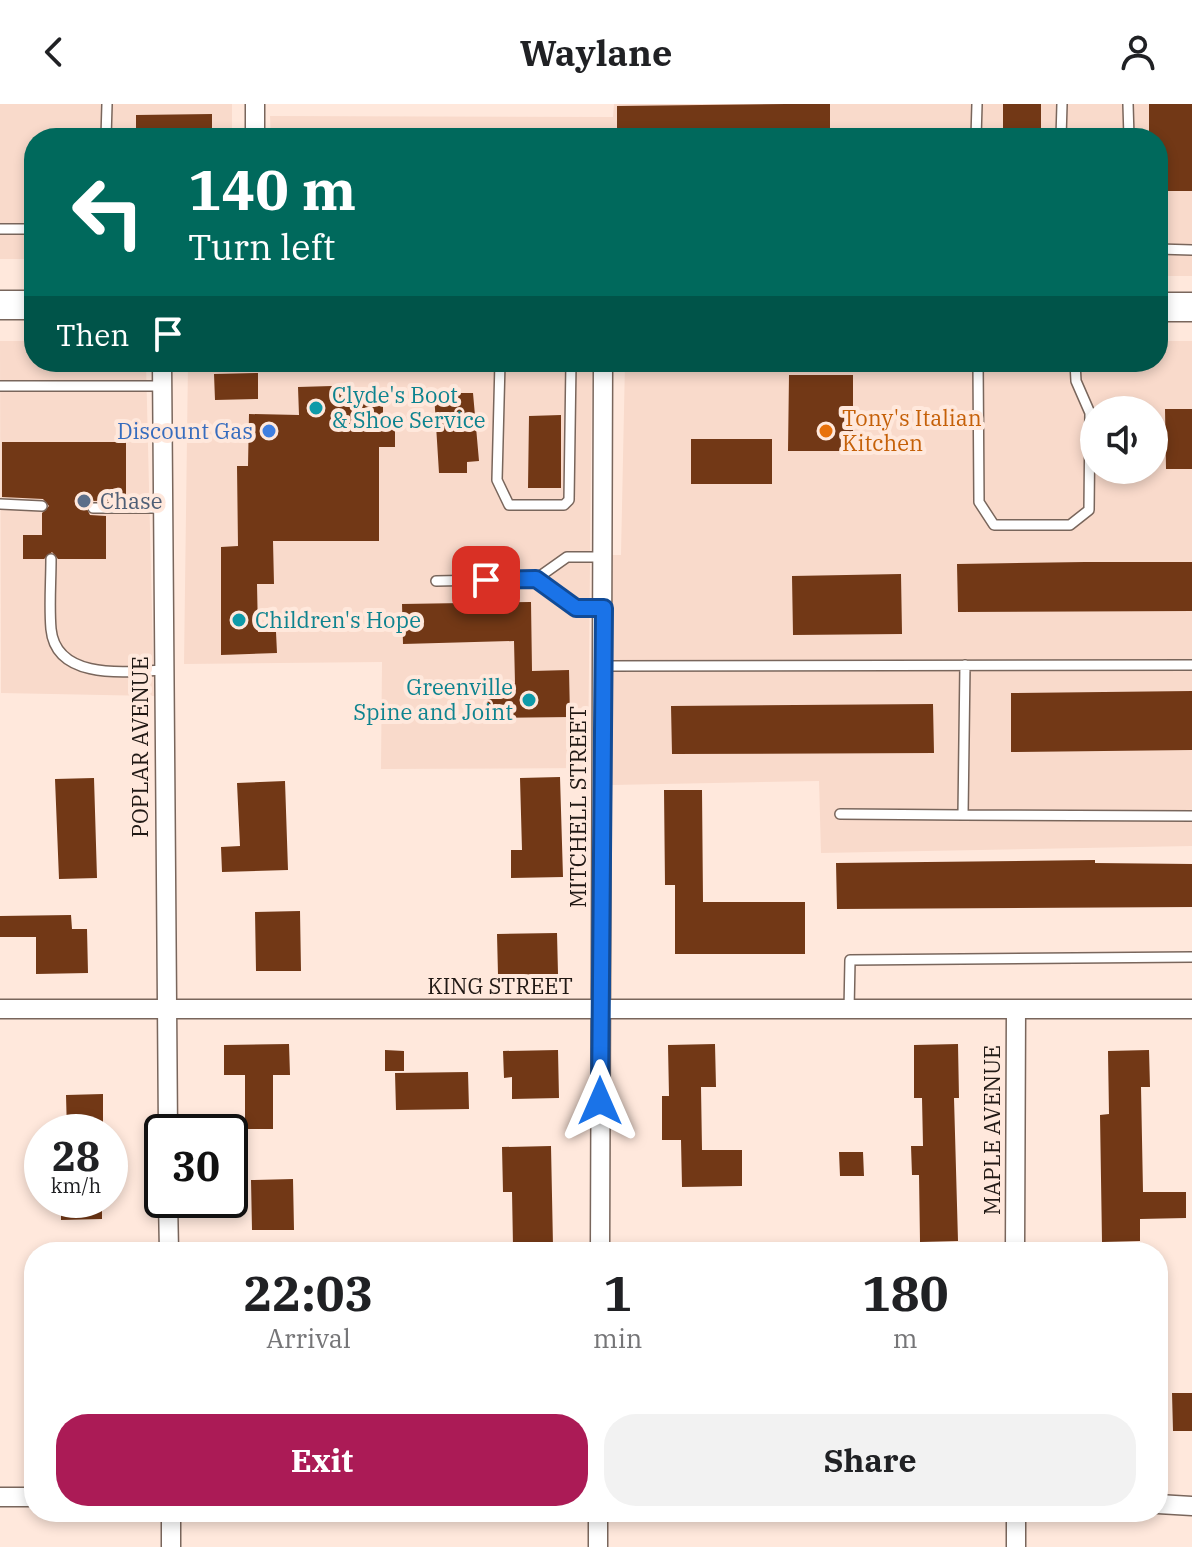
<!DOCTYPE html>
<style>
body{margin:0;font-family:"IBM Plex Serif",serif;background:#f2f2f2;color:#202124;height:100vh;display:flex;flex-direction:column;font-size:30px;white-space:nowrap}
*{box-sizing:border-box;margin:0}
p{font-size:26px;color:#757577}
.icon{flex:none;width:44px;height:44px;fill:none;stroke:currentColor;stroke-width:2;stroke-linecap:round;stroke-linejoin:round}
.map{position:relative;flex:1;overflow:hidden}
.side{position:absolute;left:24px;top:1138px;width:1144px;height:280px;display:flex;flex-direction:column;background:#fff;border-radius:32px;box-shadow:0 4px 12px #0003}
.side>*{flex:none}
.hud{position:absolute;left:24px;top:24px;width:1144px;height:244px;border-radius:32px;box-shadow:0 4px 12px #0003;background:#00695c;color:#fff;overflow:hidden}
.tools{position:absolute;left:1080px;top:292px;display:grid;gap:16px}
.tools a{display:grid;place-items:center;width:88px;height:88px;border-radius:50%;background:#fff;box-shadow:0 4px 12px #0003;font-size:40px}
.speed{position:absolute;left:24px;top:1010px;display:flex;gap:16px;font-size:40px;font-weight:700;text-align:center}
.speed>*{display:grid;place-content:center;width:104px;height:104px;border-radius:50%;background:#fff;box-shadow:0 4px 12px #0003;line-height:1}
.speed small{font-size:20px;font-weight:400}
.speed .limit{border:4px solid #111;border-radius:12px;background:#fff;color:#111}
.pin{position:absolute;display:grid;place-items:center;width:68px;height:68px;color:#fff;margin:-34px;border-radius:16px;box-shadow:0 4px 12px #0006}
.me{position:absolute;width:88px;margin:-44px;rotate:0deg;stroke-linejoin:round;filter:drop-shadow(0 0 6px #0008)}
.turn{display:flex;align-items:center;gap:28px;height:168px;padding:0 32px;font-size:36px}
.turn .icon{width:104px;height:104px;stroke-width:2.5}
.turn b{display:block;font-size:56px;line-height:68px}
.then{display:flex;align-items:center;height:76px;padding:0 32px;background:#0003;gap:16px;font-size:30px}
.eta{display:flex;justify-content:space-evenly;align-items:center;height:136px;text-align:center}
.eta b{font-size:48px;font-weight:800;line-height:56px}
.cta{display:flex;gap:16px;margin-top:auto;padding:16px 32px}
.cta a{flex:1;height:92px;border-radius:32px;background:#ab1b56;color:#fff;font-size:32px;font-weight:800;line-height:92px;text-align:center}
.cta a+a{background:#f2f2f2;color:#202124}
header{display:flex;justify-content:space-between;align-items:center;height:104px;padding:0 32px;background:#fff;font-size:36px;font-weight:800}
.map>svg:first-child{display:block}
.built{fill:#f9dacb;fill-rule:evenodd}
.building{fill:#723816}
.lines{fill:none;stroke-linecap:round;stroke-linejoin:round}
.service-casing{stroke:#79665c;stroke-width:12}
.minor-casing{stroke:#79665c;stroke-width:21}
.primary-casing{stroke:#79665c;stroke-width:31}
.service{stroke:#fff;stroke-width:9}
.minor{stroke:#fff;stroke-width:18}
.primary{stroke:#fff;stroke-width:28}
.route-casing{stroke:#114b97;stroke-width:20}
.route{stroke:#1a73e8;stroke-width:14}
.culture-dot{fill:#0f9aa8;stroke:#ffe8dc;stroke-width:3}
.shop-dot{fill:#3f7fe0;stroke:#ffe8dc;stroke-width:3}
.food-dot{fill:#e8710a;stroke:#ffe8dc;stroke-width:3}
.service-dot{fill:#5c6f8a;stroke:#ffe8dc;stroke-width:3}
.labels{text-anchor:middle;stroke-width:8;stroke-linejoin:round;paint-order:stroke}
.culture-label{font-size:22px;fill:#0d838f;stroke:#ffe8dc;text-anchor:start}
.food-label{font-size:22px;fill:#c56008;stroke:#ffe8dc;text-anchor:start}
.shop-label{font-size:22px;fill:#366cbe;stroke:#ffe8dc;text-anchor:end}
.service-label{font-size:22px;fill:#4e5e75;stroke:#ffe8dc;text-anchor:start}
.street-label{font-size:22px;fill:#211915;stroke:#ffe8dc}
</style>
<header><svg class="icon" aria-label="back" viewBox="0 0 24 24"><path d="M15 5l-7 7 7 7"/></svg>Waylane<svg class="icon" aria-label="person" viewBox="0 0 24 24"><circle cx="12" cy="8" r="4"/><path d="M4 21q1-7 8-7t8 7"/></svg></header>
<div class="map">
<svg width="1192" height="1443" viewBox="0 0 1192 1443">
<rect width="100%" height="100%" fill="#ffe8dc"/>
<!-- built -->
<path class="built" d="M0,0H232V34H34V155H0Z
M614,0H1192V172H1158V34H271L270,12L613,13Z
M0,237H34V258H146L154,592L1,589Z
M1158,237H1192V742L821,749L819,677L612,681L607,451H621L625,258H1158ZM1094,306H1154V366H1094Z
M188,258H592L588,664L381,665L382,558L184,560Z"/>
<!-- building -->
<path class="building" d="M786,0H830V34H617V2Z
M1003,0H1041V34H1003Z
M1149,0H1192V87H1158V34H1149Z
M212,10V34H136V11Z
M258,269V295L215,296L214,270Z
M789,271H853V347H788Z
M332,282V288H383V321L395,320V343H379V437H273L274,480H257L258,528H276L277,549L221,551V443L238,442L237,362H248L249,310L299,311L298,283Z
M434,289H473L479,357L467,358V369H439Z
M1165,305H1192V365H1166Z
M561,311V384H528L529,312Z
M691,335H772V380H691Z
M2,338H126V396L92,397L86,403L90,411L106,412V455H58L52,448L44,455H23V431H42V409L49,402L43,395L2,393Z
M1085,458H1192V507L958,508L957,460Z
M901,470L902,530L793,531L792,472Z
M531,498L532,567L569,566L570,613L488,614L487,579H515L514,537L403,540L402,500Z
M1192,587V646L1011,648V589Z
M933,600L934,649L672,650L671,602Z
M560,673L563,773L511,774V746H522L520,674Z
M94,674L97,774L59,775L55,675Z
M285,677L288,766L222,768L221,743L240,742L237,679Z
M664,686H702L703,798H805V850H675V781H665Z
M1095,756V759L1192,760V803L837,805L836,759Z
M300,807L301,867H256L255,808Z
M71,811L72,825H87L88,869L36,870V833H0V812Z
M557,829L558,870L498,871L497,830Z
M289,940L290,971H273V1025H245V971H224V941Z
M715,940L716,983H701L702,1046H742V1082L682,1083L681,1036H662V992H669L668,941Z
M958,940L959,994H954L958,1137L920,1138L919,1071H912L911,1042H923L922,994H914V941Z
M385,946L404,947V967H385Z
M558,946L559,994L512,995V973L504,974L503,947Z
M1149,946L1150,983H1141L1143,1088H1186V1114L1140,1115V1137L1102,1138L1100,1011L1109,1010L1108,947Z
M468,968L469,1005L396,1006L395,969Z
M103,990V1028H67L66,991Z
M551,1042L553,1142H513L512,1088H503L502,1043Z
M839,1048H863L864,1072H840Z
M293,1075L294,1126H252L251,1076Z
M61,1096H102V1115L61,1116Z
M1172,1289H1192V1327H1173Z"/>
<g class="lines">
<defs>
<path id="service" d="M1128,0L1129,34
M106,34L107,0
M976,34L977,0
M1061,34L1062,0
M0,125H34
M1158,145L1192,146
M500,258L497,376L509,401H564L569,396L571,258
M978,258L979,398L994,421H1070L1089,406L1090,309L1076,277L1075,258
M0,282H162
M0,400L42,402
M93,404H163
M51,455C51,478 49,502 51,525C56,577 127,568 164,566
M536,475L576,504H603
M436,477L536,475L567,453H604
M603,562L1192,561
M840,710L963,711L965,561
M963,711L1192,712
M849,906L850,856L1192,853"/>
<path id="minor" d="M255,34V0
M162,258L168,1028
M0,905H1192
M168,1096L169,1148
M600,1148L603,258
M1015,1148L1016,905
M0,1393H34
M1158,1400L1192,1402
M171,1408V1443
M598,1408V1443
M1016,1408V1443"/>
<path id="primary" d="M0,201H34
M1158,203H1192"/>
</defs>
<!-- service casing -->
<use href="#service" class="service-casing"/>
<!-- minor casing -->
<use href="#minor" class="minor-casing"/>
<!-- primary casing -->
<use href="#primary" class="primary-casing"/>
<!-- service -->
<use href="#service" class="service"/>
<!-- minor -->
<use href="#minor" class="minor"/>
<!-- primary -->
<use href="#primary" class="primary"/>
</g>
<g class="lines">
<defs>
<path id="route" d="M486,476L536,475L576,504H604L600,997"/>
</defs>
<!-- route casing -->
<use href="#route" class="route-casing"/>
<!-- route -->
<use href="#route" class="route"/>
</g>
<!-- markers -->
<g class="culture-dot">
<circle cx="316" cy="304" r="8"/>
<circle cx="239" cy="516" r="8"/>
<circle cx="529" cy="596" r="8"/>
</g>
<circle class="shop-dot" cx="269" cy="327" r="8"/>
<circle class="food-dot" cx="826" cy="327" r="8"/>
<circle class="service-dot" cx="84" cy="397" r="8"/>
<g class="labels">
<!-- culture labels -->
<g class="culture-label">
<text x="332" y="299">Clyde's Boot<tspan x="332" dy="25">&amp; Shoe Service</tspan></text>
<text x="255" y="524">Children's Hope</text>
<text x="513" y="591" text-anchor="end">Greenville<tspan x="513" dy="25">Spine and Joint</tspan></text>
</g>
<!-- food labels -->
<g class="food-label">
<text x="842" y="322">Tony's Italian<tspan x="842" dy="25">Kitchen</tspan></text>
</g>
<!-- shop labels -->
<g class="shop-label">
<text x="253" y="335">Discount Gas</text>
</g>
<!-- service labels -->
<g class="service-label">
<text x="100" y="405">Chase</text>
</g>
<!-- street labels -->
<g class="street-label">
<text transform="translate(140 643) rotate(-90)" y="8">POPLAR AVENUE</text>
<text transform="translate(578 703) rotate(-90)" y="8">MITCHELL STREET</text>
<text x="500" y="890">KING STREET</text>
<text transform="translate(992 1026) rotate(-90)" y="8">MAPLE AVENUE</text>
</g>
</g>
</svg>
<div class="tools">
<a><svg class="icon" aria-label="sound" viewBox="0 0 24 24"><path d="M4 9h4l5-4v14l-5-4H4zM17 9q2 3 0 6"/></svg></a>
</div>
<div class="speed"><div>28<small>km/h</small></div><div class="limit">30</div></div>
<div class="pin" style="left:486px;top:476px;background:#d93025"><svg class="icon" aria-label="arrive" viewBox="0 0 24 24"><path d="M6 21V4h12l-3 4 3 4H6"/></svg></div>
<svg class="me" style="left:600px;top:997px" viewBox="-20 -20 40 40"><path d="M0-17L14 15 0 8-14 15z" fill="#1a73e8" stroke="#fff" stroke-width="4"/></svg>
<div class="hud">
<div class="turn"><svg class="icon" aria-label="left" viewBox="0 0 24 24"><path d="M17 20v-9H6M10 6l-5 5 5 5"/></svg><div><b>140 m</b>Turn left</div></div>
<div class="then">Then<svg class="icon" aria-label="arrive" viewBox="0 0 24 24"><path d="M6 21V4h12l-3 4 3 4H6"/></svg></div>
</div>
<section class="side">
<div class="eta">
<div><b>22:03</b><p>Arrival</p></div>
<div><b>1</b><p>min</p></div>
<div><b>180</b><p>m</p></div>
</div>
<div class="cta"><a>Exit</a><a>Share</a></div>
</section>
</div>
